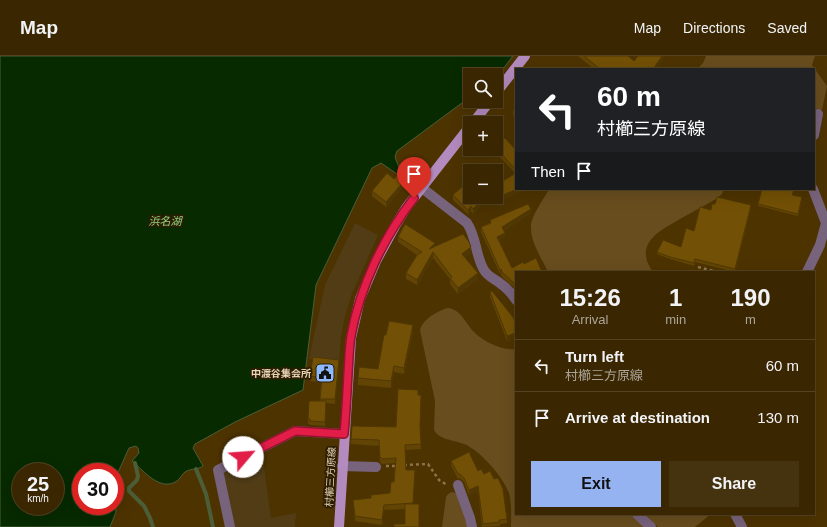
<!DOCTYPE html>
<meta charset="utf-8">
<style>
body{margin:0;font-family:Helvetica,"Noto Sans JP",sans-serif;background:#45320f;color:#f1f3f6;height:100vh;display:flex;flex-direction:column;font-size:15px;white-space:nowrap}
*{box-sizing:border-box;margin:0}
p{font-size:13px;color:#aba599}
.icon{flex:none;width:22px;height:22px;fill:none;stroke:currentColor;stroke-width:2;stroke-linecap:round;stroke-linejoin:round}
.map{position:relative;flex:1;overflow:hidden}
.sheet{position:absolute;left:515px;top:215px;width:300px;height:244px;display:flex;flex-direction:column;background:#3a2600;border-radius:0px;box-shadow:0 4px 16px #0002,0 0 0 1px #544322}
.sheet>*{flex:none}
.hud{position:absolute;left:515px;top:12px;width:300px;height:122px;border-radius:0px;box-shadow:0 4px 16px #0002,0 0 0 1px #544322;background:#202124;color:#fff;overflow:hidden}
.buttons{position:absolute;left:463px;top:12px;display:grid;gap:8px}
.buttons a{display:grid;place-items:center;width:40px;height:40px;border-radius:0px;background:#3a2600;box-shadow:0 4px 16px #0002,0 0 0 1px #544322;font-size:20px}
.speed{position:absolute;left:12px;top:407px;display:flex;gap:8px;font-size:20px;font-weight:700;text-align:center}
.speed>*{display:grid;place-content:center;width:52px;height:52px;border-radius:50%;background:#3a2600;box-shadow:0 4px 16px #0002,0 0 0 1px #544322;line-height:1}
.speed small{font-size:10px;font-weight:400}
.speed .limit{border:6px solid #d22;background:#fff;color:#111}
.pin{position:absolute;display:grid;place-items:center;width:34px;height:34px;color:#fff;margin:-41px -17px;border-radius:50% 50% 50% 0;rotate:-45deg;box-shadow:0 0 4px #0007}
.pin .icon{rotate:45deg}
.me{position:absolute;width:44px;margin:-22px;rotate:63deg;stroke-linejoin:round;filter:drop-shadow(0 0 3px #0008)}
.turn{display:flex;align-items:center;gap:14px;height:84px;padding:0 16px;font-size:18px}
.turn .icon{width:52px;height:52px;stroke-width:2.5}
.turn b{display:block;font-size:28px;line-height:34px}
.then{display:flex;align-items:center;height:38px;padding:0 16px;background:#0003;gap:8px;font-size:15px}
.eta{display:flex;justify-content:space-evenly;align-items:center;height:68px;text-align:center}
.eta b{font-size:24px;font-weight:600;line-height:28px}
.cta{display:flex;gap:8px;margin-top:auto;padding:8px 16px}
.cta a{flex:1;height:46px;border-radius:0px;background:#95b2f1;color:#111;font-size:16px;font-weight:600;line-height:46px;text-align:center}
.cta a+a{background:#45320f;color:#f1f3f6}
ul{padding:0;list-style:none}
li{display:flex;align-items:center;gap:12px;height:52px;padding:0 16px;border-top:1px solid #544322}
li div{flex:1}
li b{display:block;font-size:15px}
li em{font-style:normal}
header{display:flex;align-items:center;gap:24px;box-sizing:border-box;height:56px;padding:0 20px;background:#3a2600;border-bottom:1px solid #544322}
header strong{font-size:19px}
nav{display:flex;gap:22px;margin-inline-start:auto;font-size:14px}
.map>svg:first-child{display:block}
.built{fill:#513c16}
.green{fill:#684d1e}
.water{fill:#072a00;stroke:#4b5e37;fill-rule:evenodd}
.lines{fill:none;stroke-linecap:round;stroke-linejoin:round}
.stream{stroke:#4b5e37;stroke-width:4}
.path{stroke:#8b7449;stroke-width:2.5;stroke-dasharray:3 3;stroke-linecap:butt}
.minor{stroke:#77637c;stroke-width:10}
.major{stroke:#b48bbe;stroke-width:10}
.wall{fill:#624504}
.shaded-wall{fill:#503804}
.building{fill:#725005;stroke:#503804}
.route-casing{stroke:#92132f;stroke-width:10}
.route{stroke:#e11d48;stroke-width:7}
.labels{text-anchor:middle;stroke-width:3.5;stroke-linejoin:round;paint-order:stroke}
.poi-label{font-size:10px;font-weight:bold;fill:#e9d6b7;stroke:#2c1d03;text-anchor:end}
.street-label{font-size:10px;fill:#e9d6b7;stroke:#2c1d03}
.water-label{font-size:11px;font-style:italic;fill:#91d481;stroke:#2c1d03}
</style>
<header>
<strong>Map</strong>
<nav><a>Map</a><a>Directions</a><a>Saved</a></nav>
</header>
<div class="map">
<svg width="827" height="471" viewBox="0 0 827 471">
<rect width="100%" height="100%" fill="#4d3300"/>
<!-- built -->
<path class="built" d="M355,167L378,179L351,240L345,260L341,281L339,307L309,303L325,229Z
M262,396L271,462L296,457L295,471H234L223,420L225,414Z"/>
<!-- green -->
<path class="green" d="M706,0H815L812,9L827,30L822,54L814,52V13H697L703,7Z
M549,133H724L722,138L716,143C704,150 692,156 680,163C659,175 633,188 653,216H548C542,203 531,187 531,172C530,161 544,143 549,133Z
M448,252C460,253 465,266 473,275C482,285 502,295 516,293V458H630L645,471H511C511,460 512,448 509,437C503,421 480,394 464,388C454,384 439,384 434,374L435,345L420,274C423,263 437,255 448,252Z
M452,436L456,437L468,471H442L446,441L448,438Z
M645,458H711L695,471H658Z"/>
<!-- water -->
<path class="water" d="M0,0H513L496,22V19H470V41L397,95L395,101L400,114L397,118L381,107L372,112L316,229L303,334L235,366L195,388L193,392L203,410C198,414 191,412 185,416C182,418 180,423 177,425C160,436 144,415 132,405L139,397L138,392L136,390L129,392L115,423V416H81V450H115L116,456L110,471H0ZM21,416H55V450H21Z"/>
<g class="lines">
<!-- stream -->
<path class="stream" d="M135,407L138,420L137,424L129,432V435L144,450L150,462L153,471
M196,413L206,438L213,471"/>
<!-- path -->
<path class="path" d="M698,211L717,216
M404,409L428,408L439,424L447,429
M386,410H397"/>
<!-- minor -->
<path class="minor" d="M814,79L818,58
M422,132L467,167C477,182 475,199 484,214C488,221 495,223 501,228C507,232 512,238 516,244
M807,216L820,189L826,167L813,133
M342,410L376,411
M458,429L470,462L472,471
M637,458L651,471
M735,458L742,471
M230,471L218,414L295,375L344,378"/>
<!-- major -->
<path class="major" d="M496,37L525,0
M473,67L490,45
M339,471L351,282L360,243L376,205L395,170L406,152L470,70"/>
</g>
<!-- wall -->
<path class="wall" d="M578,0H628L634,5L657,13H594Z
M516,51V62L513,59V54Z
M496,77L502,84L516,94V133H526L494,148L490,141H496L515,117L492,93H496Z
M417,114L386,151L372,140V135Z
M466,133L489,141L473,158L471,155L468,158L453,144V139Z
M762,133H794L793,139L802,144L798,160L758,150V148Z
M715,148L751,152L735,216L695,206L694,210L670,203L657,198V196L681,191Z
M531,157L504,175L505,181L499,184L512,212L516,216V233L502,221L501,217L500,218L481,176V171L490,167V164Z
M398,181L435,191L471,197L465,201L478,223L458,238L450,228V223L433,202L417,229L406,223V217L417,199L398,186Z
M490,236L516,269V282L507,285L490,241Z
M413,276L404,318L394,316L391,332L358,329V322L378,313L386,279Z
M339,309L335,348L326,347L325,370L310,369V368H308V363L320,345L321,326L310,325V320Z
M418,339L421,393L405,394L406,414L415,419L413,448L419,471H394L405,468V453L384,454L382,469L355,465L353,444L371,442L390,437L394,426L395,407L382,408L380,406L379,390L351,388V383L396,371Z
M451,405L478,415L507,463V467L500,468V470L482,471L478,435L469,439L464,426L460,422L458,423L451,409Z"/>
<!-- shaded-wall -->
<path class="shaded-wall" d="M662,0H665L657,13H653Z
M417,110V114L386,151V146Z
M517,133H526L494,148V143Z
M485,141H489L473,158V153Z
M751,149V152L735,216V213Z
M471,150V155L468,158V154Z
M531,153V157L502,176V171Z
M505,177V181L497,185V181Z
M435,187V193H429Z
M471,191V197L462,204V198Z
M433,196V202L417,229V224Z
M501,213V217L500,218V214Z
M478,217V223L458,238V232Z
M413,269V276L404,318V312Z
M516,277V282L507,285V280Z
M339,304V309L335,348V343Z
M394,310V316L391,332V325Z
M478,430V435L469,439V434Z
M384,449V454L382,469V464Z"/>
<!-- building -->
<path class="building" d="M584,0H628L634,5L638,0H662L653,13H600Z
M516,51V57L513,54Z
M496,77L502,84L505,82L516,94V114L496,92Z
M409,104L417,110L386,146L372,135L387,117L394,123Z
M516,117V133H517L494,143L493,141H496V129Z
M470,129V141H485L473,153L471,150L468,154L453,139L463,130L466,133Z
M762,133H794L792,139L802,141L798,158L758,148Z
M717,141L751,149L735,213L695,203L694,207L670,201L657,196L663,184L681,191L686,172L694,175L700,151L711,154L712,148H715Z
M528,148L531,153L502,171L505,177L497,181L512,212L523,206L524,208L536,202L542,216H516V229L502,216L501,213L500,214L481,171L491,167L490,164Z
M405,168L435,187L429,193L463,178L469,186L471,191L462,198L478,217L458,232L450,222L452,221L433,196L417,224L406,217L417,199L422,196L398,181Z
M492,235L513,261L516,269V277L507,280L490,236Z
M389,265L413,269L404,312L394,310L391,325L358,322L359,311L378,313L384,279H386Z
M313,301L339,304L335,343H320L322,322L310,320Z
M398,333L418,334V339H421L420,371L421,388L405,389L406,414H415L413,447L384,449L382,464L355,460L353,444L371,442V439L390,437L391,426H394L396,402L382,403L380,401L379,384L351,383L352,370L396,371Z
M309,345H326L325,366L310,365V363H308Z
M469,396L478,415L481,413L484,418L490,415L494,423L498,422L503,433L507,463L499,464L500,466L483,468L478,430L469,434L464,422L460,418H458L451,405Z
M405,448H419V471H394V468H405Z"/>
<g class="lines">
<defs>
<path id="route" d="M243,401L295,375L344,378C346,357 347,337 348,317C349,305 349,292 351,280C360,231 383,182 414,142"/>
</defs>
<!-- route casing -->
<use href="#route" class="route-casing"/>
<!-- route -->
<use href="#route" class="route"/>
</g>
<!-- icons -->
<defs>
<symbol id="civic-square" viewBox="-11 -11 22 22"><rect x="-9" y="-9" width="18" height="18" rx="4" fill="#8eb9fd" stroke="#2c1d03"/><path d="M-.6-6.5H3V-4.5H.6V-3L4-1V1h2V6H-6V1h2V-1L-.6-3ZM-1.2 2.5V6h2.4V2.5Z" fill="#111"/></symbol>
</defs>
<g fill-rule="evenodd">
<use href="#civic-square" x="314" y="306" width="22" height="22"/>
</g>
<g class="labels">
<!-- poi labels -->
<g class="poi-label">
<text x="311" y="321">中渡谷集会所</text>
</g>
<!-- street labels -->
<g class="street-label">
<text transform="translate(330 421) rotate(-87)" y="4">村櫛三方原線</text>
</g>
<!-- water labels -->
<g class="water-label">
<text x="165" y="169">浜名湖</text>
</g>
</g>
</svg>
<div class="buttons">
<a><svg class="icon" aria-label="search" viewBox="0 0 24 24"><circle cx="10" cy="10" r="6"/><path d="M15 15l6 6"/></svg></a>
<a>+</a>
<a>−</a>
</div>
<div class="speed"><div>25<small>km/h</small></div><div class="limit">30</div></div>
<div class="pin" style="left:414px;top:142px;background:#d93025"><svg class="icon" aria-label="arrive" viewBox="0 0 24 24"><path d="M6 21V4h12l-3 4 3 4H6"/></svg></div>
<svg class="me" style="left:243px;top:401px" viewBox="-20 -20 40 40"><circle r="19" fill="#fff"/><path d="M0-13L10 11 0 6-10 11z" fill="#e11d48"/></svg>
<div class="hud">
<div class="turn"><svg class="icon" aria-label="left" viewBox="0 0 24 24"><path d="M17 20v-9H6M10 6l-5 5 5 5"/></svg><div><b>60 m</b>村櫛三方原線</div></div>
<div class="then">Then<svg class="icon" aria-label="arrive" viewBox="0 0 24 24"><path d="M6 21V4h12l-3 4 3 4H6"/></svg></div>
</div>
<section class="sheet">
<div class="eta">
<div><b>15:26</b><p>Arrival</p></div>
<div><b>1</b><p>min</p></div>
<div><b>190</b><p>m</p></div>
</div>
<ul>
<li><svg class="icon" aria-label="left" viewBox="0 0 24 24"><path d="M17 20v-9H6M10 6l-5 5 5 5"/></svg><div><b>Turn left</b><p>村櫛三方原線</p></div><em>60 m</em></li>
<li><svg class="icon" aria-label="arrive" viewBox="0 0 24 24"><path d="M6 21V4h12l-3 4 3 4H6"/></svg><div><b>Arrive at destination</b></div><em>130 m</em></li>
</ul>
<div class="cta"><a>Exit</a><a>Share</a></div>
</section>
</div>
